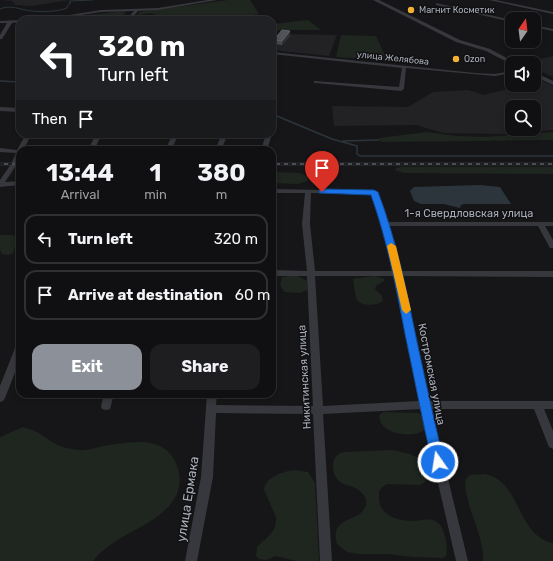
<!DOCTYPE html>
<meta charset="utf-8">
<style>
body{margin:0;font-family:Rubik,sans-serif;background:#1e1e20;color:#f1f3f6;height:100vh;display:flex;flex-direction:column;font-size:15px;white-space:nowrap}
*{box-sizing:border-box;margin:0}
p{font-size:13px;color:#9c9d9f}
.icon{flex:none;width:22px;height:22px;fill:none;stroke:currentColor;stroke-width:2;stroke-linecap:round;stroke-linejoin:round}
.map{position:relative;flex:1;overflow:hidden}
.drawer{position:absolute;left:16px;top:146px;width:260px;height:252px;display:flex;flex-direction:column;background:#101012;border-radius:12px;box-shadow:0 2px 6px #0003,0 0 0 1px #303032}
.drawer>*{flex:none}
.hud{position:absolute;left:16px;top:16px;width:260px;height:122px;border-radius:12px;box-shadow:0 2px 6px #0003,0 0 0 1px #303032;background:#202124;color:#fff;overflow:hidden}
.needle{width:26px;rotate:14deg}
.buttons{position:absolute;left:505px;top:12px;display:grid;gap:8px}
.buttons a{display:grid;place-items:center;width:36px;height:36px;border-radius:8px;background:#101012;box-shadow:0 2px 6px #0003,0 0 0 1px #303032;font-size:20px}
.pin{position:absolute;display:grid;place-items:center;width:34px;height:34px;color:#fff;margin:-41px -17px;border-radius:50% 50% 50% 0;rotate:-45deg;box-shadow:0 0 4px #0007}
.pin .icon{rotate:45deg}
.me{position:absolute;width:44px;margin:-22px;rotate:347deg;stroke-linejoin:round;filter:drop-shadow(0 0 3px #0008)}
.turn{display:flex;align-items:center;gap:14px;height:84px;padding:0 16px;font-size:18px}
.turn .icon{width:52px;height:52px;stroke-width:2.5}
.turn b{display:block;font-size:28px;line-height:34px}
.then{display:flex;align-items:center;height:38px;padding:0 16px;background:#0003;gap:8px;font-size:15px}
.eta{display:flex;justify-content:space-evenly;align-items:center;height:68px;text-align:center}
.eta b{font-size:24px;font-weight:700;line-height:28px}
.primary-button{display:flex;gap:8px;margin-top:auto;padding:8px 16px}
.primary-button a{flex:1;height:46px;border-radius:12px;background:#8c9099;color:#fff;font-size:16px;font-weight:700;line-height:46px;text-align:center}
.primary-button a+a{background:#1e1e20;color:#f1f3f6}
ul{padding:0;list-style:none}
li{display:flex;align-items:center;gap:12px;height:50px;margin:0 8px 6px;padding:0 8px;border:2px solid #303032;border-radius:12px}
li div{flex:1}
li b{display:block;font-size:15px}
li em{font-style:normal}
.map>svg:first-child{display:block}
.built{fill:#222225;fill-rule:evenodd}
.green{fill:#1e261f}
.water{fill:#2c353c}
.lines{fill:none;stroke-linecap:round;stroke-linejoin:round}
.stream-far1{stroke:#2c353c;stroke-width:1}
.stream{stroke:#2c353c;stroke-width:1.5}
.minor{fill:#37383d;fill-rule:evenodd}
.tertiary{fill:#37383d;fill-rule:evenodd}
.rail-casing{stroke:#4a4c52;stroke-width:2.5}
.rail{stroke:#111113;stroke-width:1.5;stroke-dasharray:4;stroke-linecap:butt}
.wall{fill:#47494d}
.shaded-wall{fill:#2f3033}
.building{fill:#525359;stroke:#5f6168}
.route{fill:#1a73e8;stroke:#114b97}
.slow{fill:#f59e0b}
.poi-dot{fill:#f2b134;stroke:#111113;stroke-width:1.5}
.labels{text-anchor:middle;stroke-width:3;stroke-linejoin:round;paint-order:stroke}
.far-poi-label{font-size:9px;fill:#a8adb8;stroke:#111113;text-anchor:start}
.far-street-label{font-size:9px;fill:#a8adb8;stroke:#111113}
.street-label{font-size:11px;fill:#a8adb8;stroke:#111113}
.near-street-label{font-size:13px;fill:#a8adb8;stroke:#111113}
</style>
<div class="map">
<svg width="553" height="561" viewBox="0 0 553 561">
<rect width="100%" height="100%" fill="#161618"/>
<!-- built -->
<path class="built" d="M0,0H70L31,6L15,5L12,1Z
M280,34L337,35L329,56L272,50V44Z
M553,56V77L534,68V63H523Z
M541,80L553,86V130L506,134L443,133L416,125L334,126L332,106L408,107L433,92L468,90L484,95L523,85H534V82ZM512,107H534V129H512Z"/>
<!-- green -->
<path class="green" d="M228,0H250L259,14L239,17L241,20H164L152,13L137,15L139,12Z
M126,11L121,20L49,19Z
M308,20L321,30H277L272,35V24Z
M341,35L376,36L387,60L336,57Z
M427,132L457,136L485,137L553,132V140L382,142L378,140L379,138Z
M401,167H553V174L404,173L395,170L396,168Z
M272,172L299,173L307,176L308,178L307,181L298,184L272,183Z
M0,235H11L18,237L13,253L8,255L2,254L0,250Z
M296,275L307,281V290L300,293L284,292L280,285L282,277Z
M374,276L385,279L383,282L376,286L375,289L382,296L383,301C378,305 363,307 358,301C355,299 354,282 353,279Z
M384,412L419,413L426,421L425,429C416,440 375,434 380,414Z
M23,427C40,431 44,438 58,445C64,448 72,449 79,450C87,451 95,448 103,446C130,442 168,433 178,469C182,482 179,495 169,506C148,529 114,535 93,561H0V437Z
M392,450C407,453 430,456 428,476L424,483L419,485L388,484C383,486 379,488 379,495C377,514 396,521 412,521C420,521 430,517 437,522C444,526 449,548 446,556L443,558L413,557L387,554H359L347,552L337,544C329,516 360,522 365,507C367,505 366,501 366,498C355,482 347,489 338,480C330,471 331,454 344,452Z
M295,470L308,472L315,483L319,561H296L276,556L266,560L259,559L256,556L257,547C266,537 277,533 276,517L264,490C265,477 284,471 295,470Z
M484,474C521,479 516,536 553,543V561H483C484,533 465,508 465,480L470,475Z"/>
<!-- water -->
<path class="water" d="M480,185L500,187L511,204H464L461,205L460,208L444,204H421L414,201L410,191L414,187Z"/>
<g class="lines">
<!-- stream-far1 -->
<path class="stream-far1" d="M0,9C11,4 20,10 32,11C43,12 56,12 67,8V6L71,3L69,2L70,1L93,0"/>
<!-- stream -->
<path class="stream" d="M0,81L20,82
M272,114L332,139L357,146V154L360,156H553
M343,141L378,140"/>
<!-- minor -->
<path class="minor" d="M208,0H217L158,10L138,11L130,20H126L134,11L101,12L48,20H38L101,10L158,8Z
M489,0H496L553,12V14Z
M436,3L512,20V22L436,5Z
M20,20V22L12,23L2,39H0V35L7,23H0V21Z
M534,25L553,29V31L534,27Z
M272,52L475,73L495,74L512,71V73L495,76L406,68L404,89L401,91L316,83H314V81L399,87L402,68L272,54Z
M0,107L20,108V112L0,111Z
M26,134H32L23,150H20C20,163 12,171 5,182L20,181V185L0,187V180L11,164L16,153L0,152V148L17,150Z
M96,134H102L94,150H88Z
M173,134H179L171,150H165Z
M222,134H228L221,150H215Z
M266,134H272L267,150H261Z
M272,189L376,191L387,222H553V226H545L553,240V248H550L538,226H389L401,271H553V277L402,276L429,401H553V409H544L553,431V449L549,447L534,409H431L468,561H456L421,409L323,414L332,561H320L313,414L216,413L213,477L197,561H185L201,477L207,394H217L216,405L313,406L307,276H272V270L307,271L302,224L305,193H272ZM311,193L371,194L379,218L393,271H315L310,224ZM315,276H394L419,401L323,406Z
M20,345V360L5,398L3,401L0,402V386L15,348L17,346Z
M104,394H114L110,409L106,410L102,409L101,406Z"/>
<!-- tertiary -->
<path class="tertiary" d="M373,0H379L460,40L490,49L516,63L511,64L486,51L456,42Z
M534,72L553,81V85L534,76Z"/>
<defs>
<path id="rail" d="M0,164H20
M272,164H553"/>
</defs>
<!-- rail casing -->
<use href="#rail" class="rail-casing"/>
<!-- rail -->
<use href="#rail" class="rail"/>
</g>
<!-- wall -->
<path class="wall" d="M290,31V36L282,45L274,44V40Z"/>
<!-- shaded-wall -->
<path class="shaded-wall" d="M290,31V36L282,45V41Z"/>
<!-- building -->
<path class="building" d="M282,30L290,31L282,41L274,40Z"/>
<!-- route -->
<path class="route" d="M322,189L374,190L378,192C396,239 406,288 416,337C425,379 434,420 444,462L443,466L438,467L434,466L432,462C422,419 414,376 405,334C396,286 387,240 371,195L319,193V190Z"/>
<!-- slow -->
<path class="slow" d="M391,243L396,246L411,310L406,314L402,310L387,246Z"/>
<!-- markers -->
<g class="poi-dot">
<circle cx="411" cy="10" r="4"/>
<circle cx="456" cy="59" r="4"/>
</g>
<g class="labels">
<!-- far-poi labels -->
<g class="far-poi-label">
<text x="419" y="13">Магнит Косметик</text>
<text x="464" y="62">Ozon</text>
</g>
<!-- far-street labels -->
<g class="far-street-label">
<text transform="translate(393 58) rotate(6)" y="3">улица Желябова</text>
</g>
<!-- street labels -->
<g class="street-label">
<text x="469" y="217">1-я Свердловская улица</text>
<text transform="translate(432 374) rotate(79)" y="4">Костромская улица</text>
<text transform="translate(304 377) rotate(-93)" y="4">Никитинская улица</text>
</g>
<!-- near-street labels -->
<g class="near-street-label">
<text transform="translate(187 499) rotate(-81)" y="5">улица Ермака</text>
</g>
</g>
</svg>
<div class="buttons">
<a><svg class="needle" viewBox="-14 -14 28 28"><path d="M0-13l5 13h-10z" fill="#e53935"/><path d="M0 13l5-13h-10z" fill="#9c9d9f"/></svg></a>
<a><svg class="icon" aria-label="sound" viewBox="0 0 24 24"><path d="M4 9h4l5-4v14l-5-4H4zM17 9q2 3 0 6"/></svg></a>
<a><svg class="icon" aria-label="search" viewBox="0 0 24 24"><circle cx="10" cy="10" r="6"/><path d="M15 15l6 6"/></svg></a>
</div>
<div class="pin" style="left:322px;top:192px;background:#d93025"><svg class="icon" aria-label="arrive" viewBox="0 0 24 24"><path d="M6 21V4h12l-3 4 3 4H6"/></svg></div>
<svg class="me" style="left:438px;top:462px" viewBox="-20 -20 40 40"><circle r="17" fill="#1a73e8" stroke="#fff" stroke-width="3"/><path d="M0-11L8 9 0 5-8 9z" fill="#fff"/></svg>
<div class="hud">
<div class="turn"><svg class="icon" aria-label="left" viewBox="0 0 24 24"><path d="M17 20v-9H6M10 6l-5 5 5 5"/></svg><div><b>320 m</b>Turn left</div></div>
<div class="then">Then<svg class="icon" aria-label="arrive" viewBox="0 0 24 24"><path d="M6 21V4h12l-3 4 3 4H6"/></svg></div>
</div>
<section class="drawer">
<div class="eta">
<div><b>13:44</b><p>Arrival</p></div>
<div><b>1</b><p>min</p></div>
<div><b>380</b><p>m</p></div>
</div>
<ul>
<li><svg class="icon" aria-label="left" viewBox="0 0 24 24"><path d="M17 20v-9H6M10 6l-5 5 5 5"/></svg><div><b>Turn left</b></div><em>320 m</em></li>
<li><svg class="icon" aria-label="arrive" viewBox="0 0 24 24"><path d="M6 21V4h12l-3 4 3 4H6"/></svg><div><b>Arrive at destination</b></div><em>60 m</em></li>
</ul>
<div class="primary-button"><a>Exit</a><a>Share</a></div>
</section>
</div>
